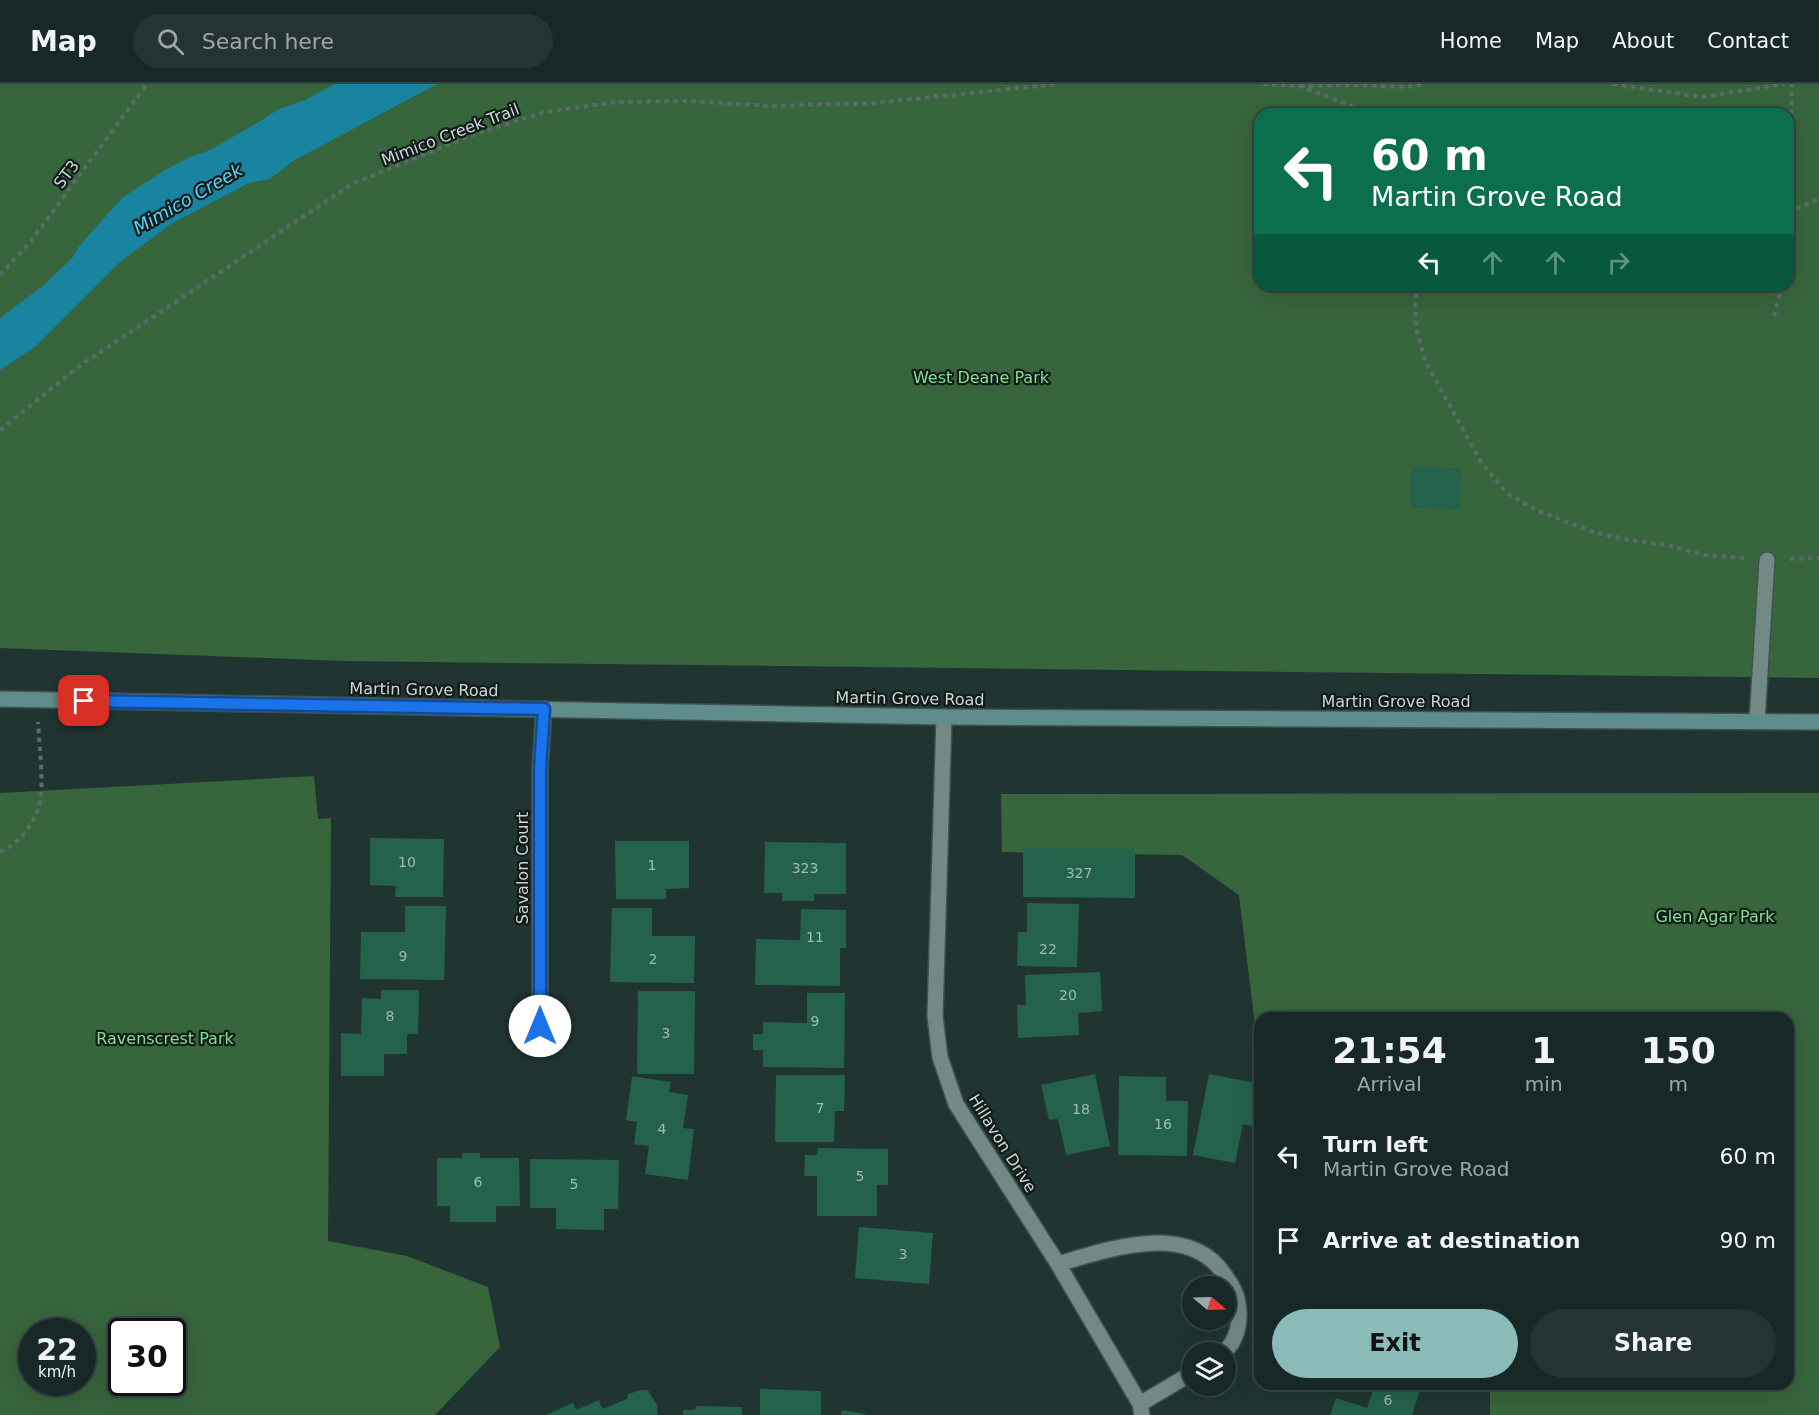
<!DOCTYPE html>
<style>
body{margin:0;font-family:"DejaVu Sans",sans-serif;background:#253432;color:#f1f3f6;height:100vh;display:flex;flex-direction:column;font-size:22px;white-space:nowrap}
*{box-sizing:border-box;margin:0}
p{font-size:20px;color:#9fa6a7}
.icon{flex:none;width:33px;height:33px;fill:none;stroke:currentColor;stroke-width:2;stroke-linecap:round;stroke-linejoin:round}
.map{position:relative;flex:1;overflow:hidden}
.panel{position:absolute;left:1254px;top:928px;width:540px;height:378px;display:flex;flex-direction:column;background:#182826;border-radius:18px;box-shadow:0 6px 24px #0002,0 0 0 2px #364443}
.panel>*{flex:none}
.guide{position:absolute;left:1254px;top:24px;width:540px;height:183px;border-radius:18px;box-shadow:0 6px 24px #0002,0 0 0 2px #364443;background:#0b6e4f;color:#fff;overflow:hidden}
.needle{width:39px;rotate:109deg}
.controls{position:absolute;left:1182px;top:1192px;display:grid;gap:12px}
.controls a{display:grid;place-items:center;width:54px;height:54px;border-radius:50%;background:#182826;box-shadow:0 6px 24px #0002,0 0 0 2px #364443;font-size:30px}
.speed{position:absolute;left:18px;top:1234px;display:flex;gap:12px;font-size:30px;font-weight:700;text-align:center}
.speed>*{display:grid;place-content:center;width:78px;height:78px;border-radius:50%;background:#182826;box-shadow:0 6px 24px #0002,0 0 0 2px #364443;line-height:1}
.speed small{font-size:15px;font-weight:400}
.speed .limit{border:3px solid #111;border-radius:9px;background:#fff;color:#111}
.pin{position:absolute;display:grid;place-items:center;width:51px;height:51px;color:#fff;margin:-26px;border-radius:12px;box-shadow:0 3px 9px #0006}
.me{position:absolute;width:66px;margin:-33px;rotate:0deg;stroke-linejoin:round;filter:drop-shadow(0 0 4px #0008)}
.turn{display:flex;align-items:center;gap:21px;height:126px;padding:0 18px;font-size:27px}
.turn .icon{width:78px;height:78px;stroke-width:2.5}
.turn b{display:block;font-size:42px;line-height:51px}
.lanes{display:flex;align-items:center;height:57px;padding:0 18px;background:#0003;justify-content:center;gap:30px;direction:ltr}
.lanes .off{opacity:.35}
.eta{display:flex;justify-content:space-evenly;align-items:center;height:102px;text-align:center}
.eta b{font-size:36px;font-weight:700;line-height:42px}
.action{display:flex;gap:12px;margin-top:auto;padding:12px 18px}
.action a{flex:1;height:69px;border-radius:36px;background:#8bbbb9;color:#111;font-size:24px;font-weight:700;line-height:69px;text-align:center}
.action a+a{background:#253432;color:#f1f3f6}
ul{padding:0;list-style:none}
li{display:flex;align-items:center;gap:18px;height:84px;padding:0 18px}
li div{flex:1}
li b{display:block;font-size:22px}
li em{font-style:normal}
header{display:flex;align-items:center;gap:36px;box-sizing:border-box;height:84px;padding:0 30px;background:#182826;border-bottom:2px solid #364443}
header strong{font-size:28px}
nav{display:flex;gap:33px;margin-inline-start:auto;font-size:21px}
.search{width:420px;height:54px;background:#253432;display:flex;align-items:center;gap:15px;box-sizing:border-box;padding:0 21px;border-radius:33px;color:#9fa6a7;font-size:22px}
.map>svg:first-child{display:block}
.green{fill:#37653c;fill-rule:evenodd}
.water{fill:#1984a0}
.building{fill:#25624b}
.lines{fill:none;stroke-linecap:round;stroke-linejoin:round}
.service-casing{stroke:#3f514e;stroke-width:18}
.minor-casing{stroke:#3f514e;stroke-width:18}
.secondary-casing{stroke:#3f514e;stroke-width:18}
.path{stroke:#5a6c69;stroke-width:4;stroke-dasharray:4.5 4.5;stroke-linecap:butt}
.service{stroke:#728985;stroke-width:15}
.minor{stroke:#728985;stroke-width:15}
.secondary{stroke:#5e8d8c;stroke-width:15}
.route-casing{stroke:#114b97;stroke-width:15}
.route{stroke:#1a73e8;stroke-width:10}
.labels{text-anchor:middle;stroke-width:4.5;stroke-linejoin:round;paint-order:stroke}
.number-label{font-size:14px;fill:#a2bab2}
.street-label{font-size:16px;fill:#cbd7d5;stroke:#121b19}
.park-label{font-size:16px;fill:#81e38b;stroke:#121b19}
.water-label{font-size:18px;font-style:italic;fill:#57d6fc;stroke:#121b19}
</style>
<header>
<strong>Map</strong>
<div class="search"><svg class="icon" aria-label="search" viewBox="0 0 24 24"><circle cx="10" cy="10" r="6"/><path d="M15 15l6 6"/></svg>Search here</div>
<nav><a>Home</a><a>Map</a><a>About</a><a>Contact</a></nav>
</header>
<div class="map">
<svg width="1819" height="1331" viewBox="0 0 1819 1331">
<rect width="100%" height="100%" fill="#203532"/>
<!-- green -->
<path class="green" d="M0,0H1819V594L344,577L0,564ZM1260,30H1788V201H1260Z
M314,692L318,735L331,734L328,1157L407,1172L488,1203L500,1263L435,1331H0V709ZM32,1248H82V1299H32ZM122,1248H172V1299H122Z
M1819,709V1331H1490V1301L1788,1300V934H1260L1259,973L1239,811L1182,771L1002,768L1001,710Z"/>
<!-- water -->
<path class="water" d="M335,0H437L293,77L270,95L249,99L171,140L120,178L36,262L0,286V234L44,201L72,174L80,161L122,114L163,87L190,73L208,67L264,35L277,26L307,15Z"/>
<!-- building -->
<path class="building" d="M1412,382L1461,385L1459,426L1410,423Z
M370,754L444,755L443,813H395L396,802L370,801Z
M615,757H689V804L666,805V815H616Z
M765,758L846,759V810H814V817H782V809H764Z
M1023,764L1135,765V814L1023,813Z
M1027,819L1079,820L1077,883L1017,882L1018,848H1027Z
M405,822H446L444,896L360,895L361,848H405Z
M612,824H652V852H695L694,899L610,898Z
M801,825L846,826V864H840V902L755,901L756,855L800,856Z
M1100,888L1102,927L1078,929L1079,951L1018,954L1017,921H1026L1025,891Z
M381,906H419L418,950H407V970H384V992H341V949L361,950L362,914L381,915Z
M638,907H695L694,990H637Z
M807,909H845L844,984L763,983V966H753V950H763V938L807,939Z
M1095,990L1110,1062L1066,1071L1058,1035L1049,1036L1041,1001Z
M1209,990L1260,1000V1044L1243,1040L1235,1079L1193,1071Z
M776,991H845L844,1027H835L834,1058H775Z
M632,992L671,998L669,1008L688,1011L683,1044L694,1045L688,1096L645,1090L649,1062L634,1060L637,1038L626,1036Z
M1119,992L1166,993V1017H1188L1187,1072L1118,1071Z
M818,1064L888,1065V1101H877V1132H817V1092H804L805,1071H817Z
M462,1069H480V1074H519L520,1122H496V1138H450V1122H437V1074H462Z
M530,1075L619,1076L618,1125H604V1146L556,1145V1124H530Z
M1260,1084V1098L1254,1094Z
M859,1143L933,1149L929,1200L855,1194Z
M1375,1300H1422L1412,1331H1330L1336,1314L1367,1324Z
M760,1305L821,1307V1331H760Z
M641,1306H648L658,1323L657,1327L658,1331H546L573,1319L576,1326L599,1316L602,1325L627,1315L628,1310Z
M696,1322L742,1323V1331H683V1326H695Z
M842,1326L865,1330V1331H841Z"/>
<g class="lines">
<defs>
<path id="service" d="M1757,637L1767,476"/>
<path id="minor" d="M944,633L935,932L940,973L956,1020L1058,1180L1140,1320L1142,1331
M540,942V685L544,625
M1058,1180C1109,1165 1188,1137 1224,1190C1230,1198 1237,1209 1238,1219C1241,1236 1238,1257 1223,1269
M1140,1320L1192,1289"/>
<path id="secondary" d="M0,615L944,633L1819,638"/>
</defs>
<!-- service casing -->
<use href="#service" class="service-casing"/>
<!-- minor casing -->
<use href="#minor" class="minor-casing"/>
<!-- secondary casing -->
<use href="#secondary" class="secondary-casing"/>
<!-- path -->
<path class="path" d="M1263,0L1300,2L1372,30
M1613,0L1702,13L1784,0
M1300,2L1357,1L1407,3L1425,0
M1788,120L1792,0
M1788,128L1819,115
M0,191L31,157L147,0
M1417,201L1415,223L1417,247L1425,277L1481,378L1508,410L1536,426L1593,448L1629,456L1667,461L1704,471L1744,474
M1774,232L1782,201
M0,346L78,283L352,100L472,51L545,28L616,18L689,17L770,22L874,19L1058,0
M1790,475L1819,474
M0,768C19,759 35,740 40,718C44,699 39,659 38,638"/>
<!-- service -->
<use href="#service" class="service"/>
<!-- minor -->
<use href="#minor" class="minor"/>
<!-- secondary -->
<use href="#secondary" class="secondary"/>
</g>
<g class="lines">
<defs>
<path id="route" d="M84,617L544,625L540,685V942"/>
</defs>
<!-- route casing -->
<use href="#route" class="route-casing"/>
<!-- route -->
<use href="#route" class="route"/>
</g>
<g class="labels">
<!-- number labels -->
<g class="number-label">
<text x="407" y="783">10</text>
<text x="652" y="786">1</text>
<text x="805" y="789">323</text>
<text x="1079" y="794">327</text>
<text x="815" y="858">11</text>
<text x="1048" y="870">22</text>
<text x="403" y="877">9</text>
<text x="653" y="880">2</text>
<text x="1068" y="916">20</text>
<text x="390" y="937">8</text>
<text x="815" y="942">9</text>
<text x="666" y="954">3</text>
<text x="820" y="1029">7</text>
<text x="1081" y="1030">18</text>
<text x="1163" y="1045">16</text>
<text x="662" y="1050">4</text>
<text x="860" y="1097">5</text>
<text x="478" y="1103">6</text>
<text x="574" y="1105">5</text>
<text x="903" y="1175">3</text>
<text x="1388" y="1321">6</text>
</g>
<!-- street labels -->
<g class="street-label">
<text transform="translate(450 50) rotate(-21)" y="6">Mimico Creek Trail</text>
<text transform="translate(66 90) rotate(-53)" y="6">ST3</text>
<text transform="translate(424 605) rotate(1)" y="6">Martin Grove Road</text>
<text transform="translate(910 614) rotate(1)" y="6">Martin Grove Road</text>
<text x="1396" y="623">Martin Grove Road</text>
<text transform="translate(522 784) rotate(-90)" y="6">Savalon Court</text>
<text transform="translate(1003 1059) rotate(58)" y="6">Hillavon Drive</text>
</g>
<!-- park labels -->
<g class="park-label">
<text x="981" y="299">West Deane Park</text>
<text x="1715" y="838">Glen Agar Park</text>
<text x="165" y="960">Ravenscrest Park</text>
</g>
<!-- water labels -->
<g class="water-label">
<text transform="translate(188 115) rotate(-30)" y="6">Mimico Creek</text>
</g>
</g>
</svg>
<div class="controls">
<a><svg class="needle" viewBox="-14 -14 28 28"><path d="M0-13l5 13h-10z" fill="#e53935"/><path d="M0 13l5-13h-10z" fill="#9fa6a7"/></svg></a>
<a><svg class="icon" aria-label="layers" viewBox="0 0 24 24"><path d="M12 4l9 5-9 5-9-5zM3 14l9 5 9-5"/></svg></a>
</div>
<div class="speed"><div>22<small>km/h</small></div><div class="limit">30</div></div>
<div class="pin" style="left:84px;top:617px;background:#d93025"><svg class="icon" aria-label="arrive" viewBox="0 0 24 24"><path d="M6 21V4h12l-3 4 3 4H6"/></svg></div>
<svg class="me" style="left:540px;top:942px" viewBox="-20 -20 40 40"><circle r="19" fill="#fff"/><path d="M0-13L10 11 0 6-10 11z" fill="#1a73e8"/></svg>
<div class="guide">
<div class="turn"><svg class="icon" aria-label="left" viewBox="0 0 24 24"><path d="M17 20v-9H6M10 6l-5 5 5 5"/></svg><div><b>60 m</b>Martin Grove Road</div></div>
<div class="lanes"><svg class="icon" aria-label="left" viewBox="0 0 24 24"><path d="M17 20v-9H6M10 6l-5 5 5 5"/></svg><svg class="icon off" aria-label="ahead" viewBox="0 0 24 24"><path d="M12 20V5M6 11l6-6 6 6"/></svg><svg class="icon off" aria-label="ahead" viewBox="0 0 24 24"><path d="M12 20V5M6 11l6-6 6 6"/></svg><svg class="icon off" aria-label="right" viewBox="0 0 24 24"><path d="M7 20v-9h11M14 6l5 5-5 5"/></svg></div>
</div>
<section class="panel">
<div class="eta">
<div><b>21:54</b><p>Arrival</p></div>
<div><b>1</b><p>min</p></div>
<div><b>150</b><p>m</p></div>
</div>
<ul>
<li><svg class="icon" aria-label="left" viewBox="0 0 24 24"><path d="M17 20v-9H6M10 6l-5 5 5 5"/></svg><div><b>Turn left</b><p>Martin Grove Road</p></div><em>60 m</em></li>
<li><svg class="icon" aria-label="arrive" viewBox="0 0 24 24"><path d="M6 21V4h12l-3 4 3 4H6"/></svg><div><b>Arrive at destination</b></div><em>90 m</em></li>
</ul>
<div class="action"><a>Exit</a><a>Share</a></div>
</section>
</div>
